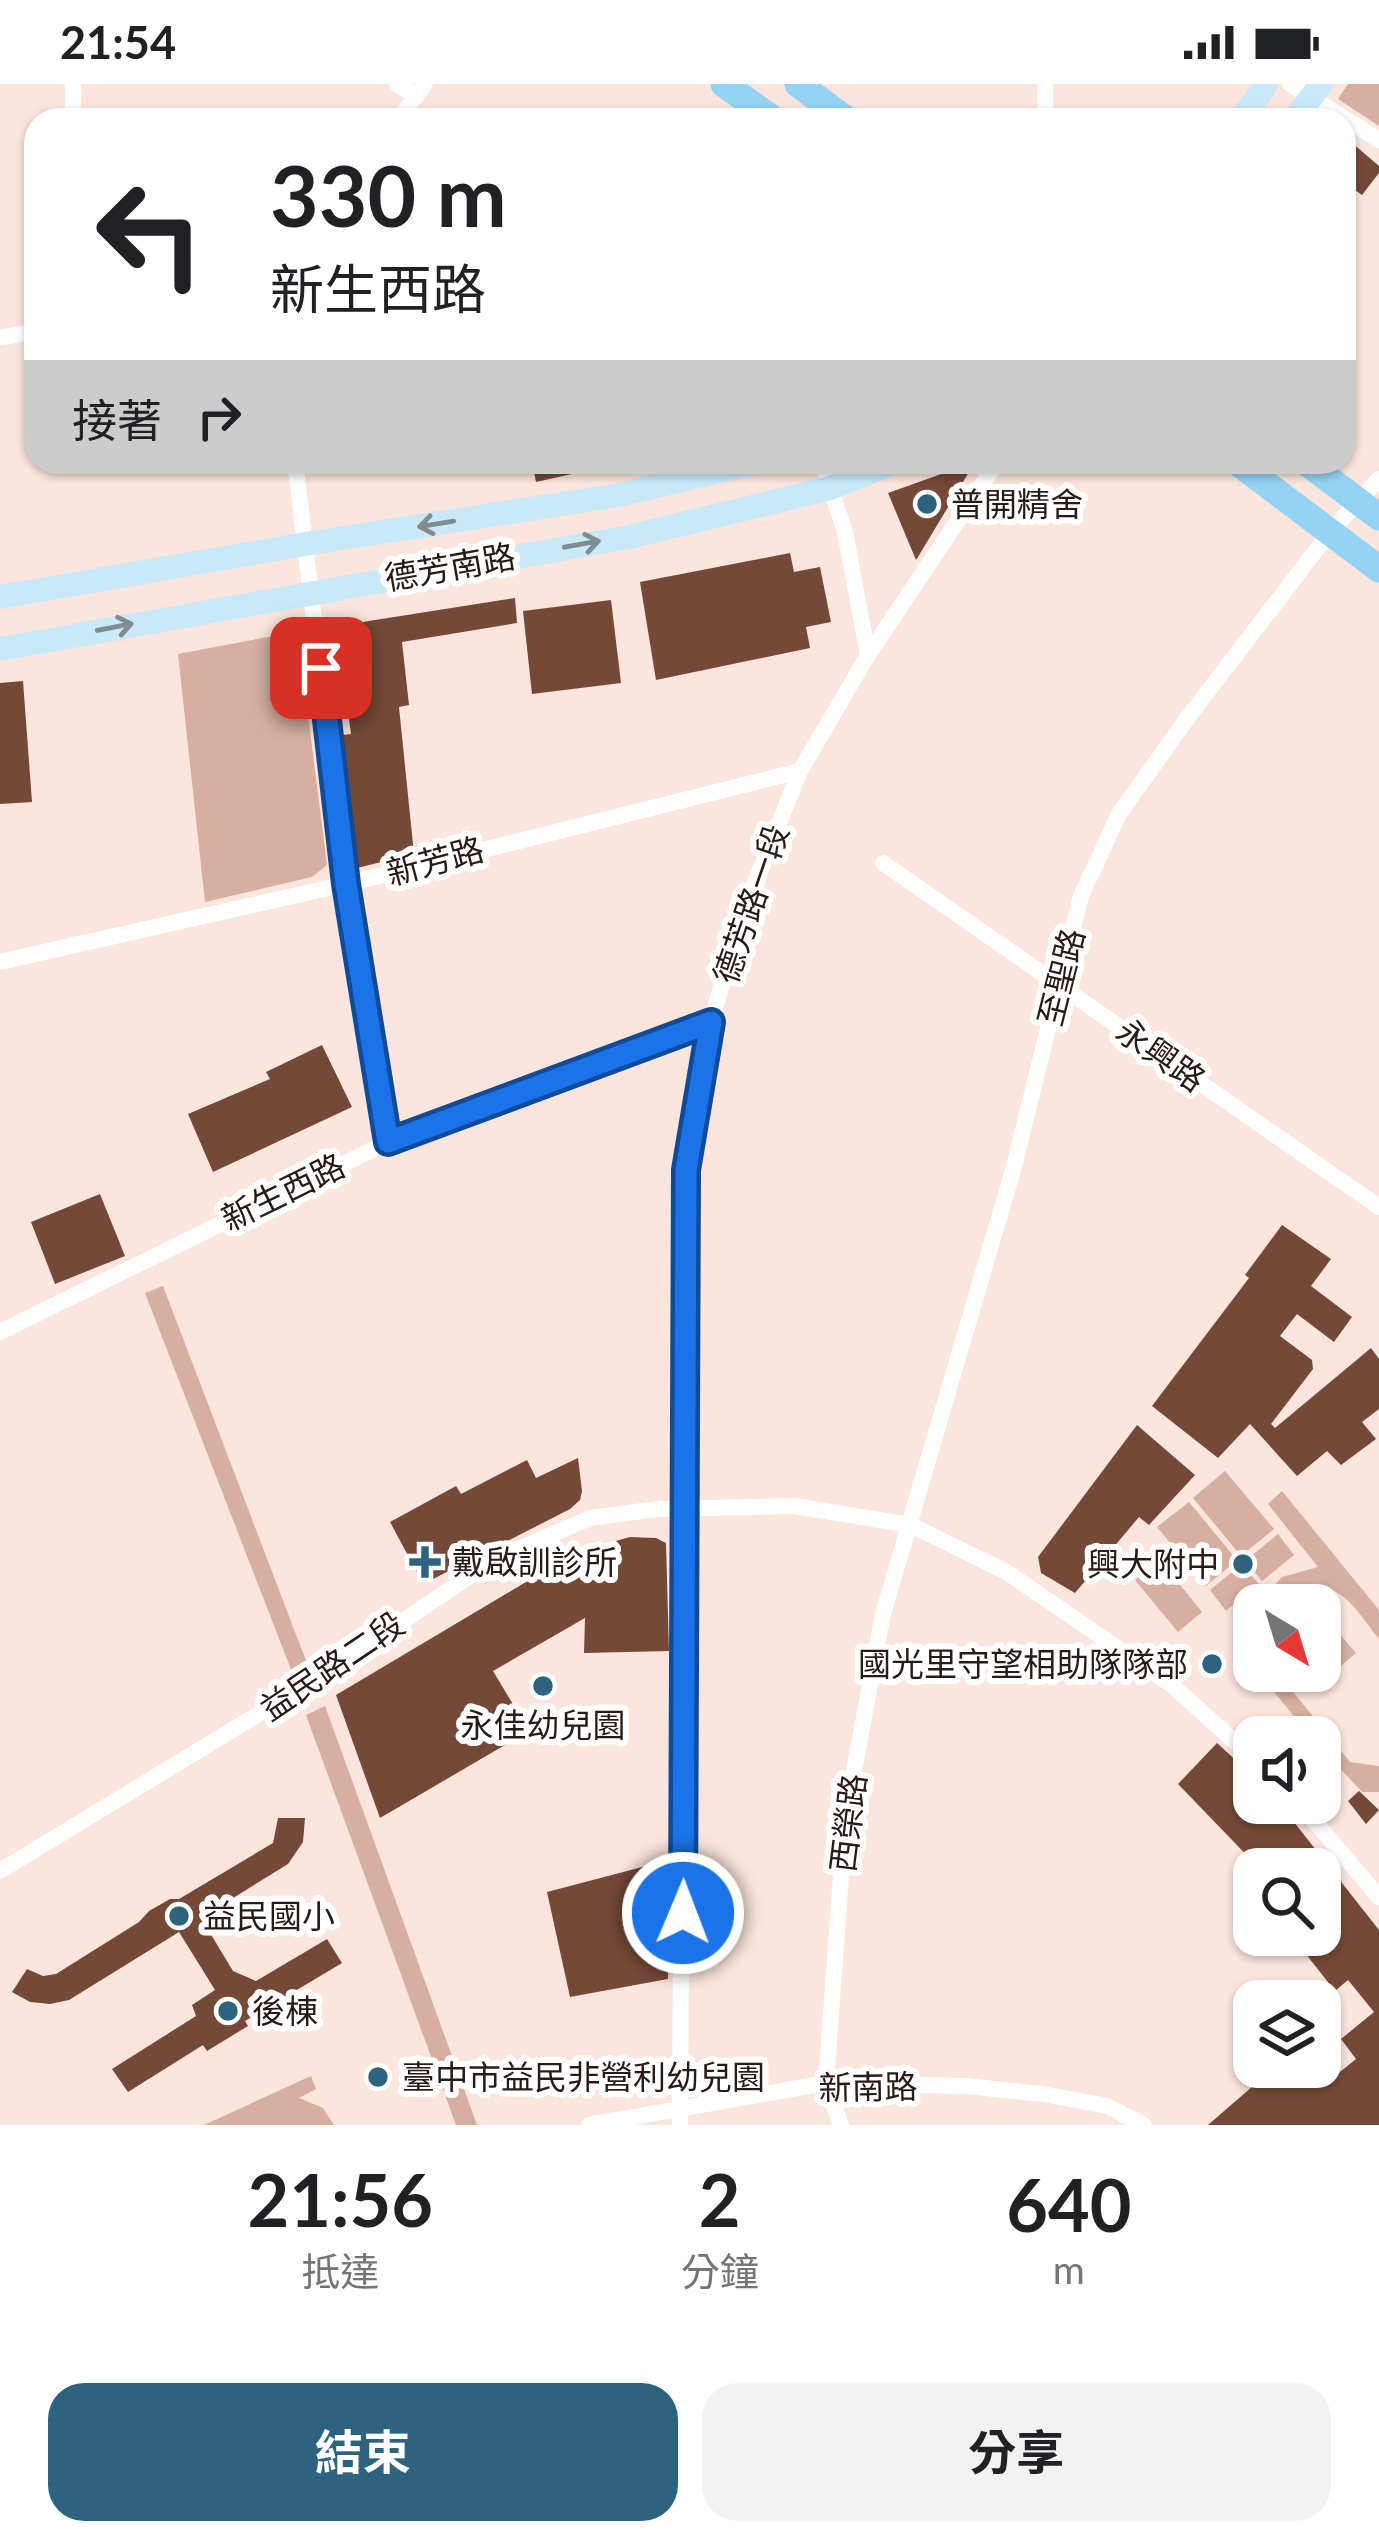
<!DOCTYPE html>
<html lang="zh-TW">
<meta charset="utf-8">
<style>
body{margin:0;font-family:Lato,"Noto Sans TC",sans-serif;background:#f2f2f2;color:#202124;height:100vh;display:flex;flex-direction:column;font-size:45px;white-space:nowrap}
*{box-sizing:border-box;margin:0}
p{font-size:39px;color:#757577}
.icon{flex:none;width:66px;height:66px;fill:none;stroke:currentColor;stroke-width:2;stroke-linecap:round;stroke-linejoin:round}
.map{position:relative;height:2041px;overflow:hidden}
.drawer{display:flex;flex-direction:column;background:#fff;flex:1}
.drawer>*{flex:none}
.guide{position:absolute;left:24px;top:24px;width:1332px;height:366px;border-radius:36px;box-shadow:0 3px 9px #0004;background:#fff;color:#202124;overflow:hidden}
.needle{width:78px;rotate:142deg}
.buttons{position:absolute;left:1233px;top:1500px;display:grid;gap:24px}
.buttons a{display:grid;place-items:center;width:108px;height:108px;border-radius:24px;background:#fff;box-shadow:0 3px 9px #0004;font-size:60px}
.pin{position:absolute;display:grid;place-items:center;width:102px;height:102px;color:#fff;margin:-51px;border-radius:24px;box-shadow:0 6px 18px #0006}
.me{position:absolute;width:132px;margin:-66px;rotate:1deg;stroke-linejoin:round;filter:drop-shadow(0 0 9px #0008)}
.turn{display:flex;align-items:center;gap:42px;height:252px;padding:0 48px;font-size:54px}
.turn .icon{width:156px;height:156px;stroke-width:2.5}
.turn b{display:block;font-size:84px;line-height:102px}
.then{display:flex;align-items:center;height:114px;padding:0 48px;background:#0003;gap:24px;font-size:45px}
.eta{display:flex;justify-content:space-evenly;align-items:center;height:204px;text-align:center}
.eta b{font-size:72px;font-weight:700;line-height:84px}
.action{display:flex;gap:24px;margin-top:auto;padding:24px 48px}
.action a{flex:1;height:138px;border-radius:36px;background:#2e637f;color:#fff;font-size:48px;font-weight:700;line-height:138px;text-align:center}
.action a+a{background:#f2f2f2;color:#202124}
.status{display:flex;justify-content:space-between;align-items:center;height:84px;padding:0 60px;background:#fff;direction:ltr}
.status svg{height:33px;fill:currentColor}
.map>svg:first-child{display:block}
.green{fill:#d6afa0}
.building{fill:#754938}
.lines{fill:none;stroke-linecap:round;stroke-linejoin:round}
.street{stroke:#fff;stroke-width:16}
.secondary{stroke:#c9e9f9;stroke-width:24}
.primary{stroke:#94d3f3;stroke-width:27}
.oneway{stroke:#818c92}
.route-casing{stroke:#114b97;stroke-width:30}
.route{stroke:#1a73e8;stroke-width:21}
.poi-dot{fill:#2e637f;stroke:#fff;stroke-width:4.5}
.labels{text-anchor:middle;stroke-width:12;stroke-linejoin:round;paint-order:stroke}
.poi-label{font-size:33px;fill:#281b15;stroke:#fff;text-anchor:start}
.street-label{font-size:33px;fill:#281b15;stroke:#fff}
</style>
<div class="status"><b>21:54</b><svg viewBox="0 0 49 12"><path d="M0 12V9h3v3zM5 12V6h3v6zM10 12V3h3v9zM15 12V0h3v12zM26 1h20v11H26zM47 4h2v5h-2z"/></svg></div>
<div class="map">
<svg width="1379" height="2041" viewBox="0 0 1379 2041">
<rect width="100%" height="100%" fill="#fbe5dc"/>
<!-- green -->
<path class="green" d="M1348,0H1379V42L1338,15Z
M289,549L299,559L327,781L312,793L205,818L178,570Z
M163,1202L308,1582L292,1588L145,1209Z
M1225,1387L1274,1445L1241,1472L1193,1414Z
M1282,1407L1379,1526V1555C1354,1524 1338,1489 1293,1510C1278,1517 1274,1521 1256,1521L1282,1493L1318,1483L1268,1420Z
M1189,1418L1237,1476L1206,1502L1157,1443Z
M1278,1450L1294,1471L1262,1497L1245,1477Z
M1160,1476L1202,1528L1178,1548L1135,1496Z
M1242,1480L1259,1500L1226,1527L1210,1506Z
M1323,1531L1356,1569L1337,1585L1320,1566Z
M1257,1587H1276L1350,1678L1379,1682V1708H1362L1320,1663V1653H1311Z
M325,1622L477,2041H456L306,1631Z
M311,1992L316,2005L299,2014L323,2024L334,2041H204Z"/>
<!-- building -->
<path class="building" d="M1344,52L1379,82V89L1362,111L1344,98Z
M532,378H599V384L536,398Z
M975,378L918,473L916,476L888,409Z
M790,469L794,488L820,483L831,538L806,543L810,564L656,596L640,498Z
M515,514L517,539L402,558L409,621L399,623L414,770L357,784L342,651L351,650L337,542Z
M611,516L621,599L532,610L523,527Z
M23,597L32,718L0,720V599Z
M322,961L352,1023L213,1088L188,1030L270,995L266,988Z
M100,1110L125,1172L55,1200L31,1138Z
M1282,1141L1331,1175L1311,1202L1352,1233L1334,1258L1297,1230L1280,1252L1312,1276L1313,1285L1271,1340L1275,1344L1371,1264L1379,1275V1325L1362,1338L1376,1355L1341,1381L1327,1367L1297,1392L1250,1340L1218,1374L1152,1322L1249,1194L1245,1191Z
M1137,1341L1195,1391L1149,1441L1139,1433L1075,1509L1041,1489L1038,1473Z
M578,1374L582,1407L580,1416L570,1425L433,1495L419,1492L390,1438L456,1402L461,1410L527,1376L536,1394Z
M630,1453L656,1454L666,1459L669,1567L584,1569L585,1534L545,1557L493,1587L529,1647L380,1734L336,1611L543,1488L591,1464Z
M1217,1659L1254,1693V1719H1279L1379,1846V2041H1208L1275,1983H1320L1330,1996L1356,1975L1341,1955L1374,1928L1348,1896L1335,1907L1291,1851H1320V1785H1260L1178,1700Z
M1359,1707L1379,1726L1366,1740L1348,1717Z
M278,1734H305L303,1758L288,1780L201,1834L233,1887L256,1897L327,1855L342,1879L245,1937L248,1942L207,1967L203,1961L128,2008L112,1985L196,1932L192,1921L215,1906L179,1848L69,1916L50,1920L30,1918L12,1908L27,1885L43,1892L56,1890L139,1838L149,1827L170,1815H179L273,1759Z
M669,1776L668,1895L570,1913L547,1808Z"/>
<g class="lines">
<!-- street -->
<path class="street" d="M397,0L416,13
M1045,0L1046,36
M1290,0L1379,56
M73,36V0
M398,36L425,0
M0,254L36,247
M295,378L346,800L388,1058
M822,378L845,448L868,571
M883,779L1379,1123
M0,878L346,800L800,687
M0,1248L388,1058L711,938
M1299,1719L1379,1813
M0,1787L326,1589L495,1475L590,1434L658,1425L794,1422L911,1441L1008,1489L1173,1602L1254,1675
M589,2041L826,1999L966,2002L1043,2010L1107,2022L1144,2041
M680,2041L686,1086L711,938L743,828L800,687L868,571L997,378
M841,2041L826,1999L845,1736L883,1530L1013,1086L1081,812L1119,730L1189,632L1330,448L1379,395"/>
<!-- secondary -->
<path class="secondary" d="M1241,36L1266,0
M1294,36L1321,0
M0,513L305,460L619,411L757,378
M0,565L629,453L830,404L895,378"/>
<!-- primary -->
<path class="primary" d="M724,0L774,36
M798,0L847,36
M1237,378L1379,485
M1306,378L1379,433"/>
</g>
<!-- one-way arrows -->
<defs><path id="oneway-shaft" d="M-6 0H5M1.5-3L5.5 0L1.5 3" fill="none" stroke-width="1.6" stroke-linecap="round" stroke-linejoin="round" transform="scale(3)"/></defs>
<g class="oneway">
<use href="#oneway-shaft" transform="translate(436 440) rotate(171)"/>
<use href="#oneway-shaft" transform="translate(582 460) rotate(-10)"/>
<use href="#oneway-shaft" transform="translate(115 543) rotate(-11)"/>
</g>
<g class="lines">
<defs>
<path id="route" d="M321,584L346,800L388,1058L711,938L686,1086L683,1829"/>
</defs>
<!-- route casing -->
<use href="#route" class="route-casing"/>
<!-- route -->
<use href="#route" class="route"/>
</g>
<!-- markers -->
<g class="poi-dot">
<circle cx="927" cy="420" r="12"/>
<path d="M419 1460h12v12h12v12h-12v12h-12v-12h-12v-12h12z"/>
<circle cx="1243" cy="1480" r="12"/>
<circle cx="1212" cy="1580" r="12"/>
<circle cx="543" cy="1602" r="12"/>
<circle cx="179" cy="1832" r="12"/>
<circle cx="228" cy="1927" r="12"/>
<circle cx="378" cy="1993" r="12"/>
</g>
<g class="labels">
<!-- poi labels -->
<g class="poi-label">
<text x="951" y="432">普開精舍</text>
<text x="452" y="1490">戴啟訓診所</text>
<text x="1219" y="1492" text-anchor="end">興大附中</text>
<text x="1188" y="1592" text-anchor="end">國光里守望相助隊隊部</text>
<text x="543" y="1653" text-anchor="middle">永佳幼兒園</text>
<text x="203" y="1844">益民國小</text>
<text x="252" y="1939">後棟</text>
<text x="402" y="2005">臺中市益民非營利幼兒園</text>
</g>
<!-- street labels -->
<g class="street-label">
<text transform="translate(450 483) rotate(-10)" y="12">德芳南路</text>
<text transform="translate(435 777) rotate(-15)" y="12">新芳路</text>
<text transform="translate(751 820) rotate(-71)" y="12">德芳路一段</text>
<text transform="translate(1061 893) rotate(-76)" y="12">至聖路</text>
<text transform="translate(1161 971) rotate(35)" y="12">永興路</text>
<text transform="translate(283 1108) rotate(-26)" y="12">新生西路</text>
<text transform="translate(332 1582) rotate(-34)" y="12">益民路二段</text>
<text transform="translate(848 1739) rotate(-83)" y="12">西榮路</text>
<text transform="translate(868 2003) rotate(-1)" y="12">新南路</text>
</g>
</g>
</svg>
<div class="buttons">
<a><svg class="needle" viewBox="-14 -14 28 28"><path d="M0-13l5 13h-10z" fill="#e53935"/><path d="M0 13l5-13h-10z" fill="#757577"/></svg></a>
<a><svg class="icon" aria-label="sound" viewBox="0 0 24 24"><path d="M4 9h4l5-4v14l-5-4H4zM17 9q2 3 0 6"/></svg></a>
<a><svg class="icon" aria-label="search" viewBox="0 0 24 24"><circle cx="10" cy="10" r="6"/><path d="M15 15l6 6"/></svg></a>
<a><svg class="icon" aria-label="layers" viewBox="0 0 24 24"><path d="M12 4l9 5-9 5-9-5zM3 14l9 5 9-5"/></svg></a>
</div>
<div class="pin" style="left:321px;top:584px;background:#d93025"><svg class="icon" aria-label="arrive" viewBox="0 0 24 24"><path d="M6 21V4h12l-3 4 3 4H6"/></svg></div>
<svg class="me" style="left:683px;top:1829px" viewBox="-20 -20 40 40"><circle r="17" fill="#1a73e8" stroke="#fff" stroke-width="3"/><path d="M0-11L8 9 0 5-8 9z" fill="#fff"/></svg>
<div class="guide">
<div class="turn"><svg class="icon" aria-label="left" viewBox="0 0 24 24"><path d="M17 20v-9H6M10 6l-5 5 5 5"/></svg><div><b>330 m</b>新生西路</div></div>
<div class="then">接著<svg class="icon" aria-label="right" viewBox="0 0 24 24"><path d="M7 20v-9h11M14 6l5 5-5 5"/></svg></div>
</div>
</div>
<section class="drawer">
<div class="eta">
<div><b>21:56</b><p>抵達</p></div>
<div><b>2</b><p>分鐘</p></div>
<div><b>640</b><p>m</p></div>
</div>
<div class="action"><a>結束</a><a>分享</a></div>
</section>
